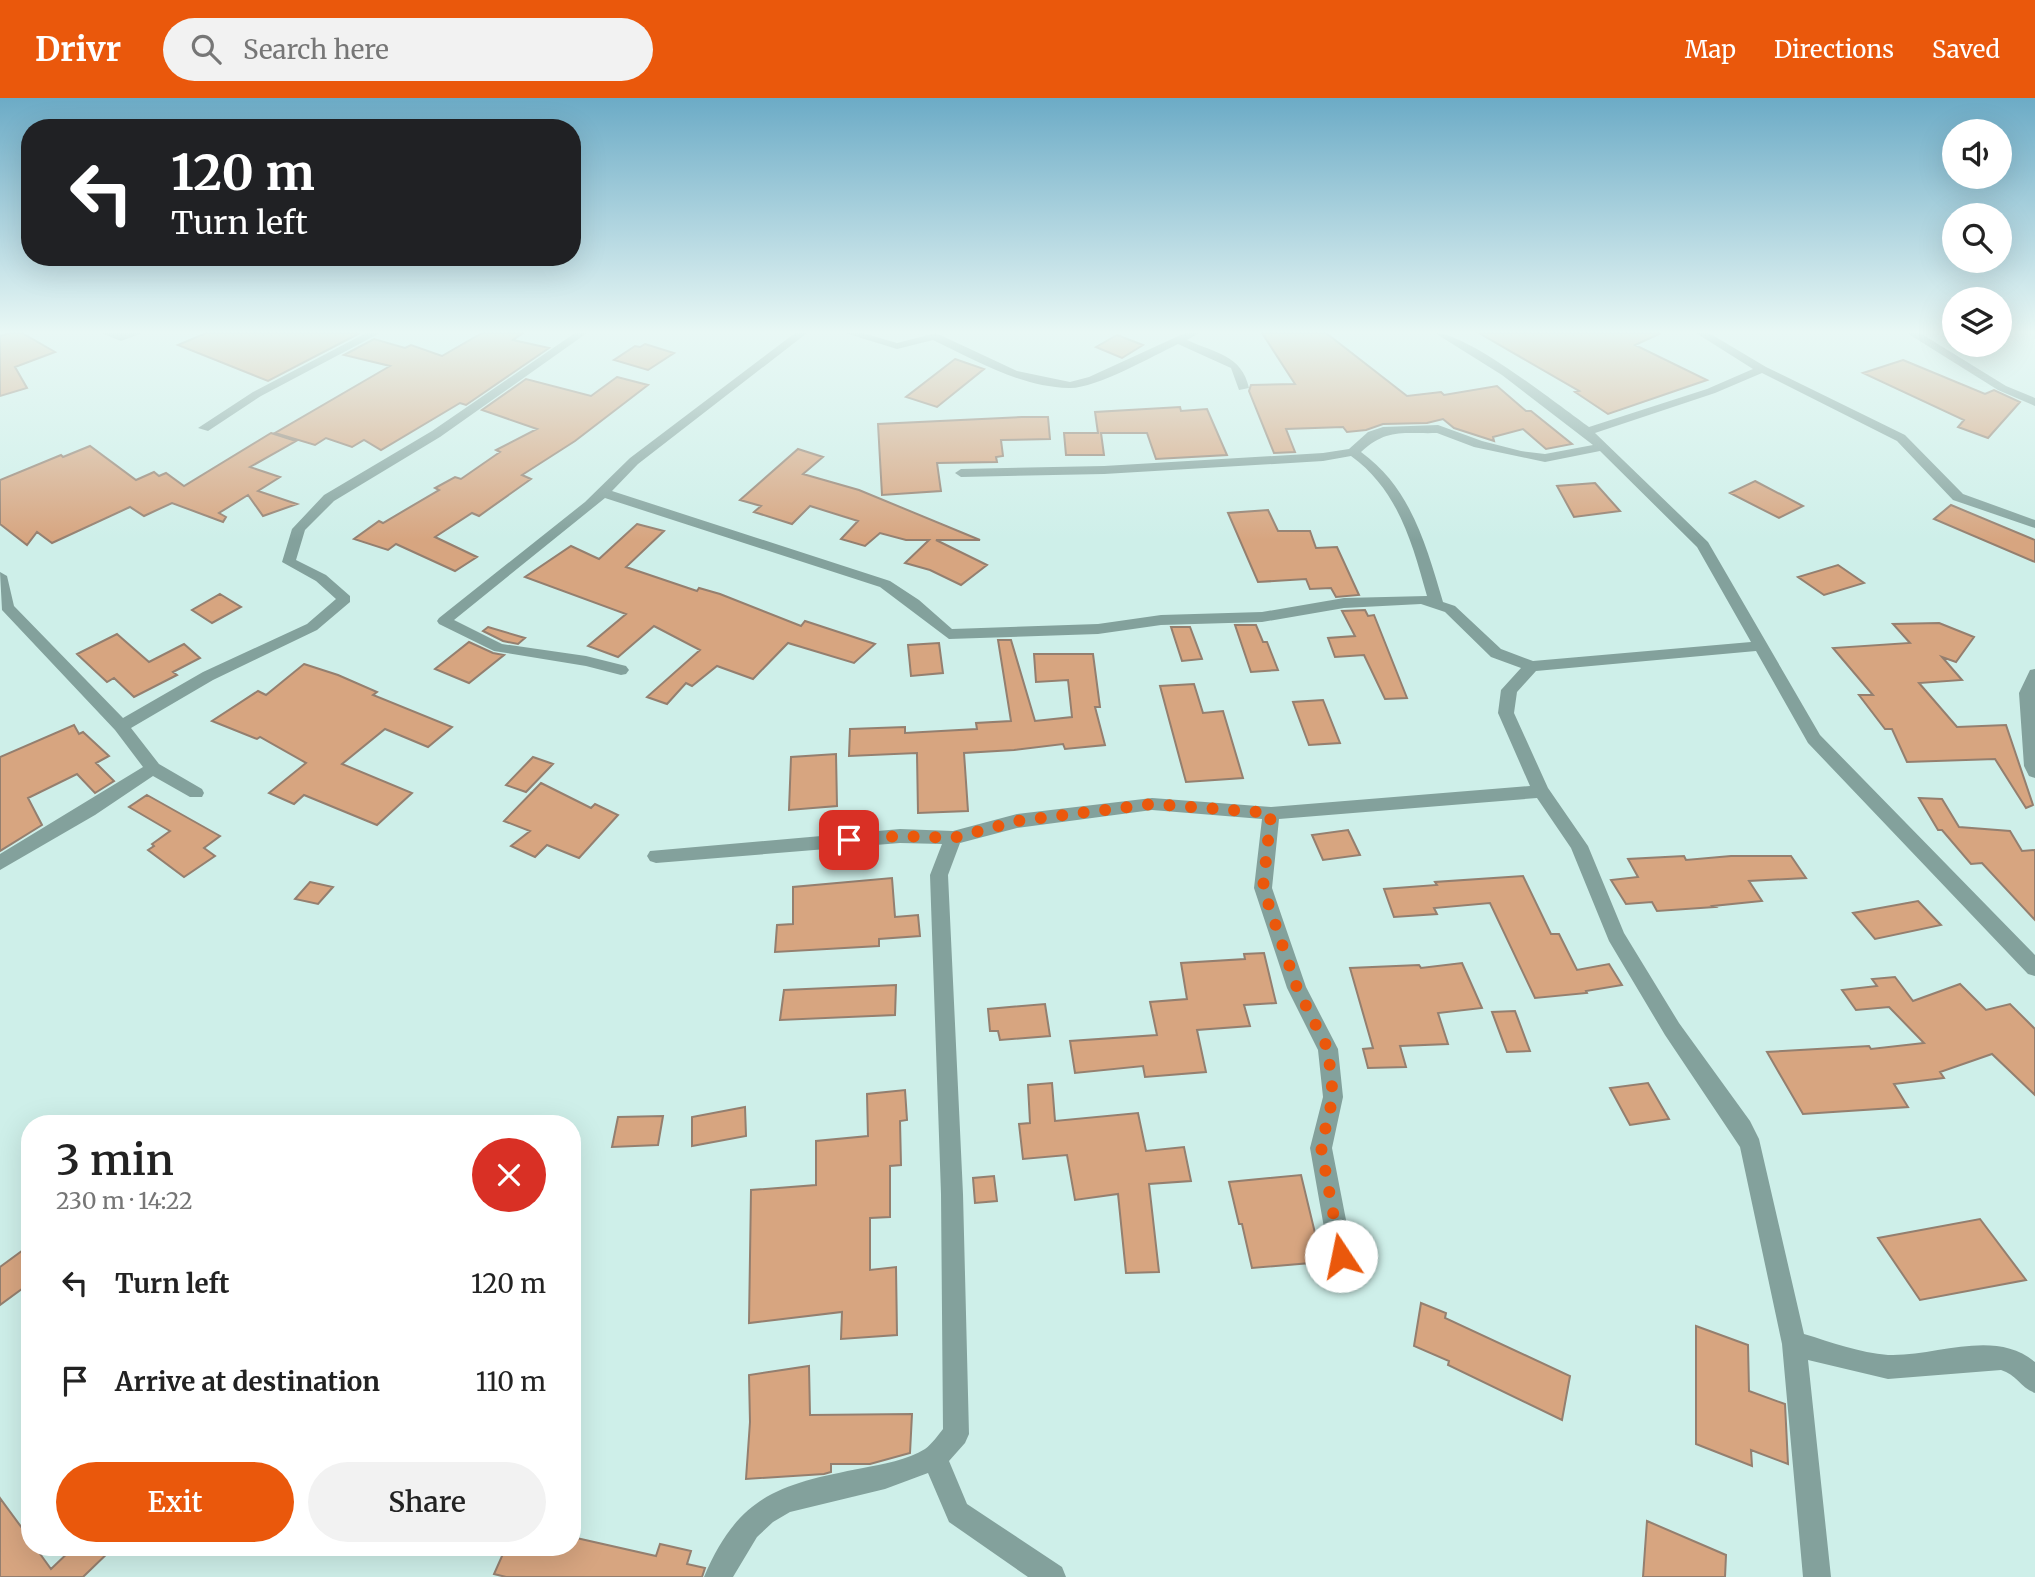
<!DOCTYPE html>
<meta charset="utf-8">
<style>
body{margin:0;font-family:Merriweather,serif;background:#f2f2f2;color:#222;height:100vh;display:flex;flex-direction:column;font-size:26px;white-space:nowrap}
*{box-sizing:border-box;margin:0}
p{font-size:23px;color:#767676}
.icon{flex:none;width:38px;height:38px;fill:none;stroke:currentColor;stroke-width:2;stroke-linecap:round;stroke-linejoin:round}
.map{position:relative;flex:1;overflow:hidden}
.side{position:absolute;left:21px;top:1017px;width:560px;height:441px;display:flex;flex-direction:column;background:#fff;border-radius:28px;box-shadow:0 7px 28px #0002}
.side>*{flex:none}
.banner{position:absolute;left:21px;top:21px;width:560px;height:147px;border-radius:28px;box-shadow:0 7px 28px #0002;background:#202124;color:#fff;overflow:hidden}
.buttons{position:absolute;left:1942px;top:21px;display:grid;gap:14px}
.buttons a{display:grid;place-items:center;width:70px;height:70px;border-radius:50%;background:#fff;box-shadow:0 7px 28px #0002;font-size:35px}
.pin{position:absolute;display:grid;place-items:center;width:60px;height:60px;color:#fff;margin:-30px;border-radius:14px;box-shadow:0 4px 10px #0006}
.me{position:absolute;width:77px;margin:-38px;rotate:349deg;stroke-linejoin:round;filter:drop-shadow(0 0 5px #0008)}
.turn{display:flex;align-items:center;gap:24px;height:147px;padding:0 35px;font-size:32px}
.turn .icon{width:91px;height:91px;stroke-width:2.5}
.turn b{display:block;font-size:49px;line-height:60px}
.round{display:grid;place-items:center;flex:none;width:74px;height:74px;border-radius:37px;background:#f2f2f2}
.head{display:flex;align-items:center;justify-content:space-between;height:119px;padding:0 35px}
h1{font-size:42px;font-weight:600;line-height:52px}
.action{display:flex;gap:14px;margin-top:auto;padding:14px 35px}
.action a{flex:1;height:80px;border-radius:42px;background:#ea580c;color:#fff;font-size:28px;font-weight:600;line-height:80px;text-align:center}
.action a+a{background:#f2f2f2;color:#222}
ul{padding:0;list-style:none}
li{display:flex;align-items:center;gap:21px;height:98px;padding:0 35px}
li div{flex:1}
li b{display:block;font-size:26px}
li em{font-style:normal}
header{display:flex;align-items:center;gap:42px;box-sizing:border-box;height:98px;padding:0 35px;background:#ea580c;color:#fff}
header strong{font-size:33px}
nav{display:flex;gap:38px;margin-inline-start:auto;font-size:24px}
.search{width:490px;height:63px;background:#f2f2f2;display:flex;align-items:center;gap:18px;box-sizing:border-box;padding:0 24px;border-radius:38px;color:#767676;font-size:26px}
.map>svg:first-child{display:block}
.building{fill:#d7a580;stroke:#947f6f;stroke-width:2}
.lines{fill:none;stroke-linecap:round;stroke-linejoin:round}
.street{fill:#83a19c;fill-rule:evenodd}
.route{stroke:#ea580c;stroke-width:12;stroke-dasharray:0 21.6}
</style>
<header>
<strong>Drivr</strong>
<div class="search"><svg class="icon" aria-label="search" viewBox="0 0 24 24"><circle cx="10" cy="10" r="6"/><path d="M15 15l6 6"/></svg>Search here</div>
<nav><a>Map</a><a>Directions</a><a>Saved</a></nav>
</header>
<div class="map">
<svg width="2035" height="1479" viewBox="0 0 2035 1479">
<rect width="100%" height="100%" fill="#ceefe9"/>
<!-- building -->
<path class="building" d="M9,235H22L55,254L15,269L27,290L0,298V238Z
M206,235H360L268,283L178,247Z
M482,235H523L513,242L549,250L466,307L460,305L381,352L364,342L352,349L326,340L315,347L275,335L390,268L344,257L374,241L405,250L411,247L442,258Z
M1262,235H1326L1407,298L1441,294L1444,297L1497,288L1526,313H1531L1572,346L1546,351L1523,331L1493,339L1494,343L1454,330L1443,321L1427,325L1383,326L1366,332L1347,334L1343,329L1286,331L1295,354L1274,355L1249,293L1251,287L1295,286Z
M1479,235H1661L1635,247L1707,282L1608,316L1575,294L1579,293Z
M1117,237L1143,247L1122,260L1096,249Z
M645,246L674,255L648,272L614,262L635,248L640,249Z
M955,261L984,271L937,309L906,299Z
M1903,262L1985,296L1994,292L2020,304L1988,340L1958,329L1964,322L1863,275Z
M617,279L648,287L575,343L522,377L531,381L479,418L472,415L435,439L477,459L455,473L396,446L388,452L354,441L379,423L383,425L439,392L435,390L455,379L461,381L500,354L496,352L537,331L482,312L526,281L591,298Z
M1180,309L1181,313L1207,311L1227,357L1156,361L1147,335H1101L1104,357H1066L1064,335H1098L1095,314Z
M1022,319H1048L1050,341L1001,342L1003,358L996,359L997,364L937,365L941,393L882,397L878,326Z
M271,335L296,343L250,369L280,379L258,393L297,406L263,418L248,397L219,415L226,419L223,424L172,405L144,418L130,409L52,445L37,434L27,447L0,426V382L61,357L63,359L90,348L136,382L154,374L159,378L166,375L184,388Z
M798,351L823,359L803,376L859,392L980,442H936L987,467L961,487L930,472L905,465L929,442H906L880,435L865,448L841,441L858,423L810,408L792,426L754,414L761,408L740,402Z
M1755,383L1803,408L1779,420L1730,395Z
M1595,385L1620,413L1574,419L1557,388Z
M1951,407L2035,442V464L1934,421Z
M1268,412L1278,433H1310L1316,450L1337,449L1359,497L1336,499L1331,490L1310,491L1306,481L1258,484L1228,415Z
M637,426L664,433L626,469L697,493L699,490L720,496L801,528L805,523L875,546L854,565L788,545L753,581L717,568L692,588L686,585L667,606L647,599L700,552L654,528L618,559L588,548L626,516L525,479L571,448L599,461Z
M1838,467L1864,485L1824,497L1798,479Z
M220,496L241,509L212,525L192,512Z
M1365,512L1368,518L1374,517L1407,600L1385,601L1364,557L1335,559L1328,540L1355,538L1342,513Z
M1939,525L1974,539L1956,564L1942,559L1962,582L1919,585L1957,629L2006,627L2033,707L2026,710L1995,661L1907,664L1892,631H1885L1859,597H1873L1833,550L1910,545L1893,526Z
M1235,527H1256L1263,544H1267L1278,572L1251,574Z
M488,529L525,540L518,546L503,543L483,533Z
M1171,529H1190L1202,561L1182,563Z
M117,536L149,564L184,546L200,560L173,574L177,577L134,599L114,580L107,584L77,556Z
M998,542H1011L1035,623L1072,619L1068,582L1036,584L1034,556H1093L1100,609H1095L1105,647L1065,651L1063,646L1014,652L964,655L968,713L918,715L917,655L849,658L850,631L905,629V635L977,631L976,625L1011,623Z
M469,544L493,555L504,557L469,585L435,571Z
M939,545L943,575L911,578L908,547Z
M304,566L338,577L377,594L373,597L452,629L428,649L385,631L342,666L412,695L377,727L304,697L294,706L269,695L306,665L260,639L257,641L212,623L258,593L266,597Z
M1194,586L1203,615L1223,613L1243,680L1186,684L1160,588Z
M1323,602L1340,645L1309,647L1293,604Z
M74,627L79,636L83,634L109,658L96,665L114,683L95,695L77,676L28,700L42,727L0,753V659Z
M836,656L837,708L789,712L791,659Z
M533,659L553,666L526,694L506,687Z
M541,685L591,710L595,706L618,717L579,760L547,747L535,759L511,748L530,733L504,723Z
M147,697L220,738L204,750L215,758L184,779L148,752L154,748L152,746L170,733L129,709Z
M1919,700L1942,701L1959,729L2010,733L2022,753L2035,752V822L1982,765L1971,766L1942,732H1938Z
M1348,732L1360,757L1323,762L1312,737Z
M1684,758L1686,762L1731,758H1791L1806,780L1749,783L1762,803L1713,808L1715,809L1657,813L1652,804L1626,806L1611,782L1638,779L1628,761Z
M1523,778L1551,836H1559L1577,872L1609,866L1622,887L1586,893L1587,895L1535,900L1490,805L1434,810L1437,816L1394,819L1384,791L1437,787L1435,784Z
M892,780L895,819L918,817L920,838L879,841V848L775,854L777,827L793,826V789Z
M310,784L333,789L318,806L295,801Z
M1918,803L1941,827L1875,841L1853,815Z
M1264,855L1276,905L1244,907L1250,928L1197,932L1206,974L1145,979L1143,968L1075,975L1070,943L1157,937L1150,904L1187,901L1181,865L1245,861L1244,856Z
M1462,865L1482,910L1438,915L1448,946L1400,948L1406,969L1368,970L1363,951L1373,950L1350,870L1419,867L1421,870Z
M1895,879L1913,903L1960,886L1986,912L2010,906L2035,931V997L1992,956L1940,974L1944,980L1894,986L1908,1009L1803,1016L1767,954L1869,948L1871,951L1924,945L1889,909L1856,912L1842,892L1877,888L1872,881Z
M896,887L895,917L780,922L784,892Z
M1045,906L1050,938L1000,942L998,933H990L988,911Z
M1515,913L1530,953L1507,954L1492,914Z
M1052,985L1055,1023L1138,1015L1146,1053L1184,1049L1191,1083L1149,1086L1159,1174L1126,1175L1118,1096L1075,1102L1067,1057L1023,1061L1019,1026L1030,1025L1028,987Z
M1648,985L1669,1021L1630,1027L1610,990Z
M905,992L907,1022L900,1023L901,1067L890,1068V1119L870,1120V1172L896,1169L897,1237L841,1241L842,1214L749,1225L751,1092L816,1087V1043L868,1038L867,996Z
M745,1009L746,1038L692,1048V1019Z
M663,1018L658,1047L612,1049L618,1019Z
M1301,1077L1322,1164L1252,1170L1242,1126H1239L1229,1084Z
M994,1078L997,1103L975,1105L973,1080Z
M1980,1121L2026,1182L1920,1202L1878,1140Z
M30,1147V1185L0,1207V1169Z
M1421,1205L1446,1215L1445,1220L1570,1278L1562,1322L1448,1267L1449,1263L1414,1248Z
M1696,1228L1748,1247L1749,1293L1785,1306L1788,1366L1751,1352L1752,1368L1696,1346Z
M809,1268L810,1317L912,1316L910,1355L870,1366H831V1374L824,1376L746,1381L750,1324L749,1277Z
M0,1400L30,1441V1449H35L51,1471L74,1449H114L83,1479H0Z
M1647,1423L1726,1457L1725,1479H1643Z
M572,1439L656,1458L660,1446L691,1453L687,1466L705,1470L702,1479H506L494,1476L506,1449H572Z"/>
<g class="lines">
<!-- street -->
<path class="street" d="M101,235H142L121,243Z
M366,235H380L261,298L208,333L198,330L253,294Z
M575,235H587L440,339L334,403L305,432L296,462L326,477L350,498V504L317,532L213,582L131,630L159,666L202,691L204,695L202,699H190L153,678L95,717L0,772V756L143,669L115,632L2,512L0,474L7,478L14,508L123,620L203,574L307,526L336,501L316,483L282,464L292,431L324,397L432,333Z
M795,235H807L638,366L612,393L890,483L919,502L952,531L1098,526L1161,517L1262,514L1344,500L1427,498C1412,444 1398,392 1351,358L1323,363L1104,376L961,379L955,375L961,371L1104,368L1323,355L1349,351L1368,334L1383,329L1438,327L1482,343L1521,353L1545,356L1593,347L1502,277L1435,235C1468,235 1558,307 1589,329L1707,291L1753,271L1696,235H1709L1766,269L1905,337L1963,396L2035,422V430L1953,402L1897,343L1762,275L1715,295L1595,335L1708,444L1820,637L2035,857V878L2028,876L1808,645L1756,553L1536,573L1517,594L1514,615L1548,690L1588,748L1624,835L1679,925L1750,1023L1759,1041L1804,1236C1831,1244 1860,1255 1888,1257C1936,1259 1994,1230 2035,1264V1295C2021,1290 2016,1276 2001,1272L1888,1281L1808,1262L1831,1479H1803L1782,1246L1740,1049L1665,937L1609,843L1571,750L1537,700L1279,721L1272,790L1306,889L1338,951L1343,999L1332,1050L1353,1158L1349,1166L1341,1170L1333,1166L1329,1158L1310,1050L1323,999L1318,952L1287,890L1254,790L1262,721L1152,712L1017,730L960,745L948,777L963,1096L969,1336L965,1345L949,1363L967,1406L1062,1469L1066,1479H1028L949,1424L928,1375L885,1391L790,1414L773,1424L757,1439L733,1479H704C739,1396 781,1386 863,1370C882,1366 908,1362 925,1351C932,1346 938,1337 943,1331L941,1096L930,777L942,746L900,745L656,765L650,763L647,758L650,753L900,731L953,733L1017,716L1152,700L1271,709L1530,688L1498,615L1501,592L1521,570L1491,559L1445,514L1421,506L1344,510L1262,524L1161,527L1098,536L949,541L880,489L605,400L454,522L502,546L586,558L626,568L629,572L626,576L621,577L586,568L494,553L439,526L437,523L439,520L585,404L630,360ZM1437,335L1474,349L1545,364L1600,353L1697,449L1751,544L1533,563L1501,551L1455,508L1443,504C1426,447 1411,390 1361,354C1387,330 1403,336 1437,335Z
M845,235H863L897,245L936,235L1017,273L1070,284L1089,279L1185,235H1199L1187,242C1215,255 1242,257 1249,290L1239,292L1231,270L1178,246C1153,258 1095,291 1069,290C1020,289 975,262 933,242L897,251Z
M1907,235H1920L2006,288L2035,300V308L1998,292Z
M2035,571V680L2029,678L2024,668L2019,595L2030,572Z"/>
</g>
<!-- sky -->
<linearGradient id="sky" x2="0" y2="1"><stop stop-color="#6cabc6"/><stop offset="0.53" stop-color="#e9f8f5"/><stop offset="1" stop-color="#e9f8f5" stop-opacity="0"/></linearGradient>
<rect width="2035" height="442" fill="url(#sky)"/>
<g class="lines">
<!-- route -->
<path class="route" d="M849,742L900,738L953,740L1017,723L1152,706L1271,715L1263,790L1297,890L1328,951L1333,999L1321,1049L1341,1158"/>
</g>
</svg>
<div class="buttons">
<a><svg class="icon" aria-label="sound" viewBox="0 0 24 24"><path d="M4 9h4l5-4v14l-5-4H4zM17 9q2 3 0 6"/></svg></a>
<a><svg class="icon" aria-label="search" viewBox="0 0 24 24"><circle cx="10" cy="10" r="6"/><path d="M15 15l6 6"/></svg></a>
<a><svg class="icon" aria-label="layers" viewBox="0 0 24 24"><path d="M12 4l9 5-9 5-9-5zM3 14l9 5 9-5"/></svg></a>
</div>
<div class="pin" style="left:849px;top:742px;background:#d93025"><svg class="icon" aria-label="arrive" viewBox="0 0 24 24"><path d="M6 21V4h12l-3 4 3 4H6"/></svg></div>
<svg class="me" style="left:1341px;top:1158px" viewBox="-20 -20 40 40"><circle r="19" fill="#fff"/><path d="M0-13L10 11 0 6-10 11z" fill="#ea580c"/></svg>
<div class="banner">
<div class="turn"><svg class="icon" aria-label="left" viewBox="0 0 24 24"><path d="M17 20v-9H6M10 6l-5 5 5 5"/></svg><div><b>120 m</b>Turn left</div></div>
</div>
<section class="side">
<div class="head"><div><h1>3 min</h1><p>230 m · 14:22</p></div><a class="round" style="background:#d93025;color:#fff"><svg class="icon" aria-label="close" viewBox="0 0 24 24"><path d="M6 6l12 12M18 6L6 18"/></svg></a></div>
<ul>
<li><svg class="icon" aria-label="left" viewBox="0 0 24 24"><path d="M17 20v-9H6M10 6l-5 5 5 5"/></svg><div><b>Turn left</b></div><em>120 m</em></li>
<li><svg class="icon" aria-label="arrive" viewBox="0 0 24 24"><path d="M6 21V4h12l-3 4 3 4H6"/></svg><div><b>Arrive at destination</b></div><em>110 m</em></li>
</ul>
<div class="action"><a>Exit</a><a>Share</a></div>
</section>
</div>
